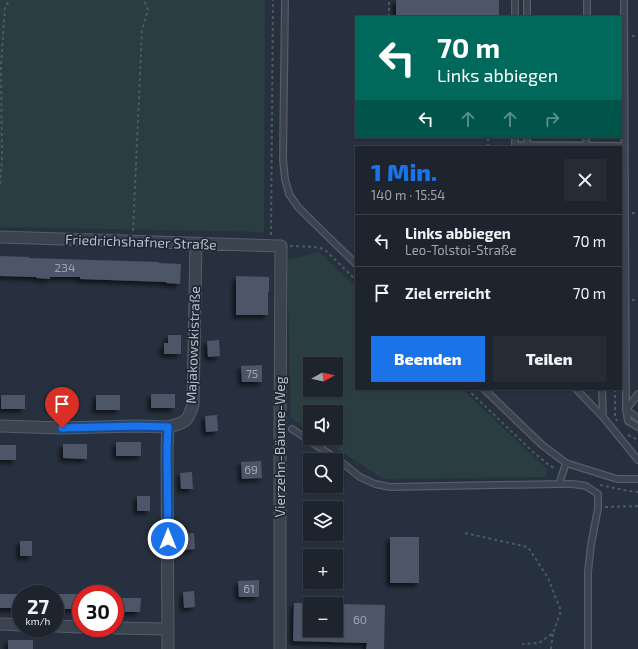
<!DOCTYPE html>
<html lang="de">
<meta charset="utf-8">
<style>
body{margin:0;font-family:"Exo 2",sans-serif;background:#252c36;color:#f1f3f6;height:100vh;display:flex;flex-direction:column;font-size:15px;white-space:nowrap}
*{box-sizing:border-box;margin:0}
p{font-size:13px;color:#a0a4aa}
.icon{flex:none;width:22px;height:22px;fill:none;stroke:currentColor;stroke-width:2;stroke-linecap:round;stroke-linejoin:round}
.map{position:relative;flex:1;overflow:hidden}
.details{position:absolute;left:355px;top:146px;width:267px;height:244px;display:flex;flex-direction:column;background:#1d242e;border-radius:0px;box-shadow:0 1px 3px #0004,0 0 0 1px #3b414a}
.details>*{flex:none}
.hud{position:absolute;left:355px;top:16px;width:267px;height:122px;border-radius:0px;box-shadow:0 1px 3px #0004,0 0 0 1px #3b414a;background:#00695c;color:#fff;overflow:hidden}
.needle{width:26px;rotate:82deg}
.controls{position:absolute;left:303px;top:357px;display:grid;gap:8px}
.controls a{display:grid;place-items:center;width:40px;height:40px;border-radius:0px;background:#1d242e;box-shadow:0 1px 3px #0004,0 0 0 1px #3b414a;font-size:20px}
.speed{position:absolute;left:12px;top:585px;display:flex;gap:8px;font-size:20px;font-weight:700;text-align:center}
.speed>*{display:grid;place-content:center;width:52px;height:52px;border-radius:50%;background:#1d242e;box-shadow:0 1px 3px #0004,0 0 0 1px #3b414a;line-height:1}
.speed small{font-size:10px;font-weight:400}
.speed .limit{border:6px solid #d22;background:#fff;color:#111}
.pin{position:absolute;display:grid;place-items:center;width:34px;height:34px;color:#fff;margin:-41px -17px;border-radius:50% 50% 50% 0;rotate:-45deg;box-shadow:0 0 4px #0007}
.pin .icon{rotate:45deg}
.me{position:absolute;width:44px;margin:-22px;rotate:0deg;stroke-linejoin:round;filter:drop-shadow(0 0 3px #0008)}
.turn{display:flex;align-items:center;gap:14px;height:84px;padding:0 16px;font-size:18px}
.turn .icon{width:52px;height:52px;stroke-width:2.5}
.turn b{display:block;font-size:28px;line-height:34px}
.lanes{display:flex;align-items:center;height:38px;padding:0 16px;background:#0003;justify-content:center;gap:20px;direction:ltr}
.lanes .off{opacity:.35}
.round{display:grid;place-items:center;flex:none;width:42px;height:42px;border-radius:0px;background:#252c36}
.head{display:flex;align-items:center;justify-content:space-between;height:68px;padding:0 16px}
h1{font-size:24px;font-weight:800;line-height:30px;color:#1a73e8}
.cta{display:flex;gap:8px;margin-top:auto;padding:8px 16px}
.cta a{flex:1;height:46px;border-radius:0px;background:#1a73e8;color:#fff;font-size:16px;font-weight:800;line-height:46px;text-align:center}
.cta a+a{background:#252c36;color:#f1f3f6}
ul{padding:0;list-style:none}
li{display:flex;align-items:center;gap:12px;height:52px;padding:0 16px;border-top:1px solid #3b414a}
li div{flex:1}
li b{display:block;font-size:15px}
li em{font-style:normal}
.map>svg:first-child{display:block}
.green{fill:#2a3e41;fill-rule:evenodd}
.building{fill:#4d5767;filter:url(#shadow)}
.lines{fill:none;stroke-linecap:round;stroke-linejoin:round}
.lane-casing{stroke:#565d69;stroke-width:8}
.street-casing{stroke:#565d69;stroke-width:13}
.path{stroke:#495b5e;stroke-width:2;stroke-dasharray:3 3;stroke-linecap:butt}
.lane{stroke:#3b434f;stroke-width:5.5}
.street{stroke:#3b434f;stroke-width:11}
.route-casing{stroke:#114b97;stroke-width:10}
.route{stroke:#1a73e8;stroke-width:7}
.labels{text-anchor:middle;stroke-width:3.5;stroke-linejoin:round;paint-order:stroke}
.number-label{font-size:12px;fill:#9ca4b0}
.street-label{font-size:14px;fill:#b7bec9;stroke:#202734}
</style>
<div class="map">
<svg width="638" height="649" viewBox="0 0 638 649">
<defs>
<filter id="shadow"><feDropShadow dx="-3.5" dy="3.5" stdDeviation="2" flood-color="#0009"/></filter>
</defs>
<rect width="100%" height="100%" fill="#27303e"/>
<!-- green -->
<path class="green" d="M0,0H265L264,232L0,227Z
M319,252L356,287V389H462L548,470L545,477L383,479L321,438H336V412H310V431L291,418L287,260ZM310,364H336V390H310Z"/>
<!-- building -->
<path class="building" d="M396,0H499V17H396Z
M0,256L29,257V258L159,262V263L181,264L180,284L166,283V282L80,279V277H50V279L36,278V277L0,276Z
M236,276L269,277V292H268V315H236Z
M168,335H181V354H164V343H168Z
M219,340L220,356L208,357L207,341Z
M262,365V382H242L241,366Z
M50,394H74V408H50Z
M151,394H175V408H151Z
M1,395H25V409H1Z
M96,395H120V410H96Z
M217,415L218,431L206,432L205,416Z
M116,442H141V456H116Z
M63,444H87V459L63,458Z
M0,445H16V460H0Z
M261,461L262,478L242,479L241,462Z
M192,472L193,489H181L180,473Z
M137,496H150V511H137Z
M194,533L195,549L184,550L183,534Z
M390,537H419V583H390Z
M20,541H32V556H20Z
M259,580V597H239L238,581Z
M194,591L195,607L184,608L183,592Z
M0,594H20V608H0Z
M56,594H80V609H56Z
M116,598H141L140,612H116Z
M294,603H310V630H336V604L385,605L384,649H366L367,643L293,641Z
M8,640H33V649H8Z"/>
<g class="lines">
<defs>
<path id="lane" d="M285,0L283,160L285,179L289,194L298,207L310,219L356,264
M624,0L626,410L628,421L638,427
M515,17V0
M527,17V0
M587,17V0
M515,137V145L625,146
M527,146V137
M586,146V137
M484,389L542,445L566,463L617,479H638
M576,389L603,417
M602,389L603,417L638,460
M626,410L638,394
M626,410L638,418
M292,429L340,461L360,477L375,484L390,487L559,484L566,463
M559,484H573L586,486L598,494V508L591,545L588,572V649"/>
<path id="street" d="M0,237L281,246L280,425V649
M0,426L62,428L137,426L168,427
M0,624L21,625
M55,626L81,627
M115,628L168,629
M168,649L167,448L168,427C186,422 188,422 193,404L196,244"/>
</defs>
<!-- lane casing -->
<use href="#lane" class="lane-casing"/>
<!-- street casing -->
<use href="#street" class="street-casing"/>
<!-- path -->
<path class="path" d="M389,17V0
M632,36H638
M488,147V137
M0,184L2,159L1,65L5,7L10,0
M632,213H638
M133,231L142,30L148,10L144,0
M271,235L273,0
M290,246L315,247L324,249L356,280
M632,300H638
M467,389L533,452L549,465L556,469
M615,389V416L617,421
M628,435L638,440
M600,485L629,491L638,492
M605,507L638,506
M465,533L528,547L548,578L561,611L553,633L539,643L522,644
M551,649L553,633"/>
<!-- lane -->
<use href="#lane" class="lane"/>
<!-- street -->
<use href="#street" class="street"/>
</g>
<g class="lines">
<defs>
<path id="route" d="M62,428L138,426L168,427L167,448L168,539"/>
</defs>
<!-- route casing -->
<use href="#route" class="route-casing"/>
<!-- route -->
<use href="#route" class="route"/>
</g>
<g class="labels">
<!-- number labels -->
<g class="number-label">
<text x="65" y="272">234</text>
<text x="252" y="378">75</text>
<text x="251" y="474">69</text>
<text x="249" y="593">61</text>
<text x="360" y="624">60</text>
</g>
<!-- street labels -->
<g class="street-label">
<text transform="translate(141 242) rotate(2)" y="5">Friedrichshafner Straße</text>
<text transform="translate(193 345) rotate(-88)" y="5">Majakowskistraße</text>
<text transform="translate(280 447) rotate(-90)" y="5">Vierzehn-Bäume-Weg</text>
</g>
</g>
</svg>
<div class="controls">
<a><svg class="needle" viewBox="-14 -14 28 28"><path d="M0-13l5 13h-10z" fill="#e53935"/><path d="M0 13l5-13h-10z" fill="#a0a4aa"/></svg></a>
<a><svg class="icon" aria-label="sound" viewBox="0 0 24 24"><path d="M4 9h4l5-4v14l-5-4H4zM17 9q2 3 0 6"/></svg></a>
<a><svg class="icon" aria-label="search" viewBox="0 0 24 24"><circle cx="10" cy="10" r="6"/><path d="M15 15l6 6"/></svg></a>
<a><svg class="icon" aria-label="layers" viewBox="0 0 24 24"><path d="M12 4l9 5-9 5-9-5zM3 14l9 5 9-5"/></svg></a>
<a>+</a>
<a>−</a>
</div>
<div class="speed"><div>27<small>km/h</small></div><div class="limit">30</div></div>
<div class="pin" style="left:62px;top:428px;background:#d93025"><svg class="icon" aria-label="arrive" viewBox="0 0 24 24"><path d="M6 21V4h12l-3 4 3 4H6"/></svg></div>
<svg class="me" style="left:168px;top:539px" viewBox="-20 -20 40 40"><circle r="17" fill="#1a73e8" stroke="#fff" stroke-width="3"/><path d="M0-11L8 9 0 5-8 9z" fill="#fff"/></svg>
<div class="hud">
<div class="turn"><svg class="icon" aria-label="left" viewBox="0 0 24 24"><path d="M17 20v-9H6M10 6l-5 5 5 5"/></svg><div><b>70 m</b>Links abbiegen</div></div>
<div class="lanes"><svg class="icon" aria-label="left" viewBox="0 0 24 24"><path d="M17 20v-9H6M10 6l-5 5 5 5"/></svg><svg class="icon off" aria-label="ahead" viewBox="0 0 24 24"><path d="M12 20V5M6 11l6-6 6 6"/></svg><svg class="icon off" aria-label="ahead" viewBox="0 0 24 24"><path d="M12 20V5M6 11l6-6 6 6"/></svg><svg class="icon off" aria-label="right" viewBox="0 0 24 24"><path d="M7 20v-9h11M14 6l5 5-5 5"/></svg></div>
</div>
<section class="details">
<div class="head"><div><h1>1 Min.</h1><p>140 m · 15:54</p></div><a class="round"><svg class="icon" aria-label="close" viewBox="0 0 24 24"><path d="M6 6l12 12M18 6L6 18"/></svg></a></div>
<ul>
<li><svg class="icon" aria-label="left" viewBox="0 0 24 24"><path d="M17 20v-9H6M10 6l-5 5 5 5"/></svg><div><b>Links abbiegen</b><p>Leo-Tolstoi-Straße</p></div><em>70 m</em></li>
<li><svg class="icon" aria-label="arrive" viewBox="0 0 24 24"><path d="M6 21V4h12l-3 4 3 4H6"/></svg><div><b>Ziel erreicht</b></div><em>70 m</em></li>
</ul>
<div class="cta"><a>Beenden</a><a>Teilen</a></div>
</section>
</div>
